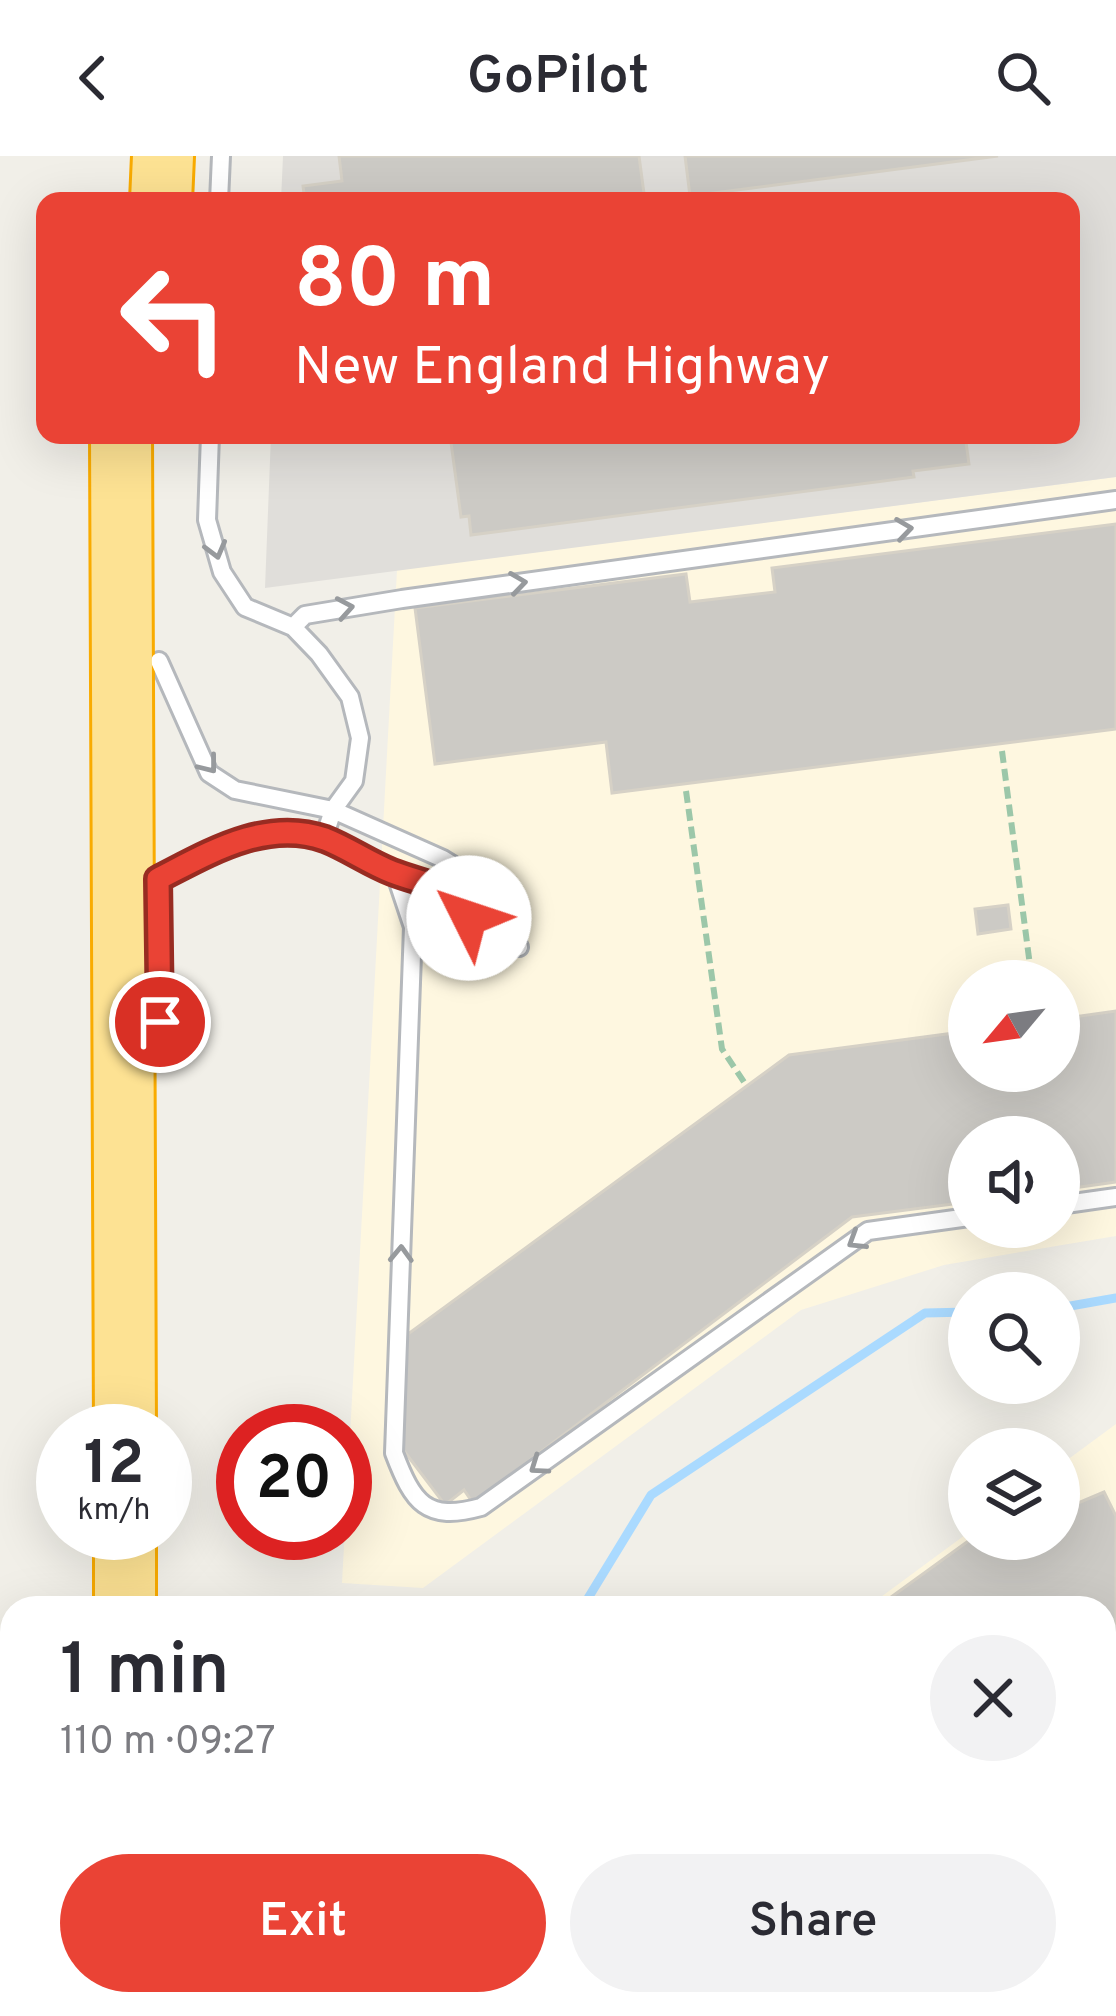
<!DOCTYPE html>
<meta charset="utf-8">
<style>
body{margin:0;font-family:Overpass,sans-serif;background:#f2f2f3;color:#2b2b33;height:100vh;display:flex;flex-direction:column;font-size:45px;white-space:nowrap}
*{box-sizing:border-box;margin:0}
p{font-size:39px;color:#7c7c81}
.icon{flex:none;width:66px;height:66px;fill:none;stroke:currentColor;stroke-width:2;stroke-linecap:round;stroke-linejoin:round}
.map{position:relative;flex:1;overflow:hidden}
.panel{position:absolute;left:0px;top:1440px;width:1116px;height:420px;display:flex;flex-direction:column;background:#fff;border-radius:36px 36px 0 0;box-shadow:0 12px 48px #0002}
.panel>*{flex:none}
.hud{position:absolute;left:36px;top:36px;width:1044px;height:252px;border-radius:24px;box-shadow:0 12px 48px #0002;background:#ea4335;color:#fff;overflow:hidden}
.needle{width:78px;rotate:241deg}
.tools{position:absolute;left:948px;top:804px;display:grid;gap:24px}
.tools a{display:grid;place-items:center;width:132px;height:132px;border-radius:50%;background:#fff;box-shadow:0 12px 48px #0002;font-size:60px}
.speed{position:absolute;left:36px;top:1248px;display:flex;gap:24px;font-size:60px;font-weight:700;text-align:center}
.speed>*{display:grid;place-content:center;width:156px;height:156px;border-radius:50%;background:#fff;box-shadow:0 12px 48px #0002;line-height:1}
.speed small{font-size:30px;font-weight:400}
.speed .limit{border:18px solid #d22;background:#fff;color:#111}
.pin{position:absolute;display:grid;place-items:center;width:102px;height:102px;color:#fff;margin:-51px;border:6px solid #fff;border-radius:50%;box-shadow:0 3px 12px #0007}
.me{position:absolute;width:132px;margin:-66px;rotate:311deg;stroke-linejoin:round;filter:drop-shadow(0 0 9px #0008)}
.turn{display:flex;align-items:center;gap:42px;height:252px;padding:0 60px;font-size:54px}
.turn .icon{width:156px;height:156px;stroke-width:2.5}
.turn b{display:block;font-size:84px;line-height:102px}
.round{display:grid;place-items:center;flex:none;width:126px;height:126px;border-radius:63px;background:#f2f2f3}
.overview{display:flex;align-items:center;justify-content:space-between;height:204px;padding:0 60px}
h1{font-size:72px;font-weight:600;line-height:90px}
.cta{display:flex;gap:24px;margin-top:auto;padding:24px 60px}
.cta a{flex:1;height:138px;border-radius:72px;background:#ea4335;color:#fff;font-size:48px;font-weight:600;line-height:138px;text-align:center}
.cta a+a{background:#f2f2f3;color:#2b2b33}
header{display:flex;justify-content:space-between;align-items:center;height:156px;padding:0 60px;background:#fff;font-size:54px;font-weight:600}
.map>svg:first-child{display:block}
.commercial{fill:#fef7e0;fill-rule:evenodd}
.industrial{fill:#e0deda}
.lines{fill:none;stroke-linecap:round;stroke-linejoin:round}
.stream{stroke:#aadaff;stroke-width:9}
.building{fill:#cccac5;stroke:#d6d1c6;stroke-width:3}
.lane-casing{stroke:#b5b8bc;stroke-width:22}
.street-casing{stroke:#b5b8bc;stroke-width:39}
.highway-casing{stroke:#f9ab00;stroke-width:66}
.path{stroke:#9cc7a9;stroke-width:6;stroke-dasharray:12 6;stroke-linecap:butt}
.lane{stroke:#fff;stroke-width:16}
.street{stroke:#fff;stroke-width:33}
.highway{stroke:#fde293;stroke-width:60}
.oneway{stroke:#979a9d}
.route-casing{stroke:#982c22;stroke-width:30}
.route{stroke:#ea4335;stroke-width:21}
</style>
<header><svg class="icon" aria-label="back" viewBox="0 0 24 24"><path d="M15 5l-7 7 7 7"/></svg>GoPilot<svg class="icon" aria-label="search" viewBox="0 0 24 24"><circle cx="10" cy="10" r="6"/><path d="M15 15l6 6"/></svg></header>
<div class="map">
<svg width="1116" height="1860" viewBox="0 0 1116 1860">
<rect width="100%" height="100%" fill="#f1efe8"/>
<!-- commercial -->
<path class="commercial" d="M1116,321V1080L944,1109L801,1154L423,1432L342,1427L397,414ZM969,825H1059V915H969ZM969,981H1059V1071H969Z
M1116,1268V1590L1104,1594V1452H866L969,1376V1383H1059V1310Z
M1116,1703V1860H756L774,1848H1104V1707Z"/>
<!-- industrial -->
<path class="industrial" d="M283,0H1116V321L265,432L271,279H1071V45H281Z"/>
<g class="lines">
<!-- stream -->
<path class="stream" d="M1059,1152L1116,1142
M582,1452L651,1339L925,1157L969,1156
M361,1860L363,1848"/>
</g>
<!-- building -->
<path class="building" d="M339,0H639L645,45H305L303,30L342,25Z
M685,0H998L690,40Z
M450,279H965L969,308L913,315L914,321L471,379L469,360L461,361Z
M1116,368V573L612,637L606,586L435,608L415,452L686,418L690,446L775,436L772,412Z
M1008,749L1011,773L978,778L975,753Z
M1116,855V1026L1059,1034V981H969V1046L852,1061L473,1347L464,1334L445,1349L401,1291L408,1178L789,899L969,875V915H1059V863Z
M1104,1336L1116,1360V1484L1104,1489V1452H876L971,1383H1059V1355Z"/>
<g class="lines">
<defs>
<path id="lane" d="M219,45L221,0
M210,279L207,364L222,416L245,451L293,471L319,498L350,541L360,582L354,625L333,654L324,682
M293,471L305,459L402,443L1116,344
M159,505L209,617L235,634L333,654L443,703L472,721L489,740L519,791
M395,717L413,771L394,1297C413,1347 426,1366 481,1351L868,1075L969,1061
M158,723C200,701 239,679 288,676C325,674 358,701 391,715C415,725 439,725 457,746C471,761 471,778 474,797
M1059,1049L1116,1041
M970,1848L977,1860"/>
<path id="street" d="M1104,1651L1116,1647
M661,1860L680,1848"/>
<path id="highway" d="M161,45L163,0
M121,279L125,1275
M125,1452V1377
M190,1848L195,1860
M116,1860L118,1848"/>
</defs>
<!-- lane casing -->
<use href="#lane" class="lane-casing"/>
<!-- street casing -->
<use href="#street" class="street-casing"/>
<!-- highway casing -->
<use href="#highway" class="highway-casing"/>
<!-- path -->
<path class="path" d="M1002,595L1032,825
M686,635L722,893L744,926"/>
<!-- lane -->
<use href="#lane" class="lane"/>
<!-- street -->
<use href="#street" class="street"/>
<!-- highway -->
<use href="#highway" class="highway"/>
</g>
<!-- one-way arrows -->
<defs><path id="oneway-chevron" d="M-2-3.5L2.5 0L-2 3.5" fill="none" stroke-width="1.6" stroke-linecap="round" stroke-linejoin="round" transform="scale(3)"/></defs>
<g class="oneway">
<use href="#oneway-chevron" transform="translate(904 373) rotate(-8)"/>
<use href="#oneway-chevron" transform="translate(216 394) rotate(75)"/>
<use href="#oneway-chevron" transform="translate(518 427) rotate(-8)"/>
<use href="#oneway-chevron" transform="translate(345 452) rotate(-10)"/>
<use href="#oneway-chevron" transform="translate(209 609) rotate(52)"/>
<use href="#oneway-chevron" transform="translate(856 1085) rotate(148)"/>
<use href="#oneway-chevron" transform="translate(401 1098) rotate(-88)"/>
<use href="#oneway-chevron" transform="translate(538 1310) rotate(145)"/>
</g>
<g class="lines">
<defs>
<path id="route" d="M160,866L158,723C209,697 266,662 325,683C348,692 369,707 392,716C431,731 442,724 469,762"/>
</defs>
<!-- route casing -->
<use href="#route" class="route-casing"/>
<!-- route -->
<use href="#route" class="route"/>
</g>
</svg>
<div class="tools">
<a><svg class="needle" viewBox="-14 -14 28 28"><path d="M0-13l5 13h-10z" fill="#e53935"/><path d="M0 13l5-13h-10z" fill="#7c7c81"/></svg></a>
<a><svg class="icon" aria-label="sound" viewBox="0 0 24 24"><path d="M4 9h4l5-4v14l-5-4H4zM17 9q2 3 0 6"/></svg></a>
<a><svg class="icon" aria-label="search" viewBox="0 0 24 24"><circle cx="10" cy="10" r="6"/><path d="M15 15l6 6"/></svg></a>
<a><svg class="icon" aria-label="layers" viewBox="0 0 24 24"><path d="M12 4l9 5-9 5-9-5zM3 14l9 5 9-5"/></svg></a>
</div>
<div class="speed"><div>12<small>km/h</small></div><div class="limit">20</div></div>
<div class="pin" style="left:160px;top:866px;background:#d93025"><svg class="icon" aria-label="arrive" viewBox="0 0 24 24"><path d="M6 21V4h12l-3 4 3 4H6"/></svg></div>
<svg class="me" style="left:469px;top:762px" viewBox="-20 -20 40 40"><circle r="19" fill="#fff"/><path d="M0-13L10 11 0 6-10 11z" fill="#ea4335"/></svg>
<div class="hud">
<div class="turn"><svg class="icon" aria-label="left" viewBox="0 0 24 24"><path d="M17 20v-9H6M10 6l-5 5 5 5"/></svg><div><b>80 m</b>New England Highway</div></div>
</div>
<section class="panel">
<div class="overview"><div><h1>1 min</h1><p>110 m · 09:27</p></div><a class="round"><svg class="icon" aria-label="close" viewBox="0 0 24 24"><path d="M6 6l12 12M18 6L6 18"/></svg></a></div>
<div class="cta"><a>Exit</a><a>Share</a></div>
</section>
</div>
